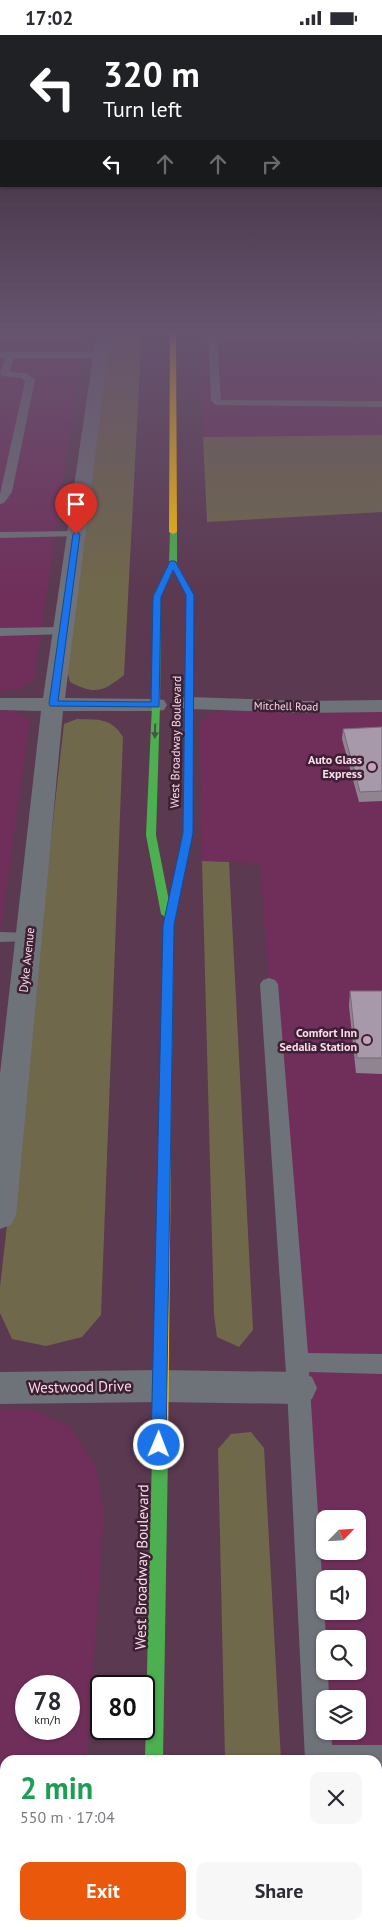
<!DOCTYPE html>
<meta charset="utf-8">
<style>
body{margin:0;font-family:"PT Sans",sans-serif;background:#f7f7f7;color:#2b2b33;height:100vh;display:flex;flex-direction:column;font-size:19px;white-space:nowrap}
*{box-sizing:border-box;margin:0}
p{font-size:16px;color:#7c7c81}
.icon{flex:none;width:28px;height:28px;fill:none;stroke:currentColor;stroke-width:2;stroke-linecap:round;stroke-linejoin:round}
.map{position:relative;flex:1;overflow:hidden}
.details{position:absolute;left:0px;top:1720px;width:382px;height:175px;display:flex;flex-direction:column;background:#fff;border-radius:15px 15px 0 0;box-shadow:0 1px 4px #0004}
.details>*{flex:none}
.top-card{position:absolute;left:0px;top:0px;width:382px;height:152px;box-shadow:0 1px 4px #0004;background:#202124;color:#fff;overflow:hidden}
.needle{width:32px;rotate:65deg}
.buttons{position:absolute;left:316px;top:1475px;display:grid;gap:10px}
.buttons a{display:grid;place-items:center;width:50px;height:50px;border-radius:10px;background:#fff;box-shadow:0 1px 4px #0004;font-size:25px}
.speed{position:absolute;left:15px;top:1640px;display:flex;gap:10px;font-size:25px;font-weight:700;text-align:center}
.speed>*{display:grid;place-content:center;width:65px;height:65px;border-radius:50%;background:#fff;box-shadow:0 1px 4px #0004;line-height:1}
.speed small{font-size:12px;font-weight:400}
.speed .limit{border:2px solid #111;border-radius:8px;background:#fff;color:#111}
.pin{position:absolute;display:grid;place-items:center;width:42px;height:42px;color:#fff;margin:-51px -21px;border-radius:50% 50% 50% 0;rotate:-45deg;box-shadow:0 0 5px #0007}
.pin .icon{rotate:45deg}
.me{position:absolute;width:55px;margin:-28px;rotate:1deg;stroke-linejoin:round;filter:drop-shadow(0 0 4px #0008)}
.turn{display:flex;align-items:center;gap:18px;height:105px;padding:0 20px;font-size:22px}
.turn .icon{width:65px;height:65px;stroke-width:2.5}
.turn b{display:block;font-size:35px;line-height:42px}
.lanes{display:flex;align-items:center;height:48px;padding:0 20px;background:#0003;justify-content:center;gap:25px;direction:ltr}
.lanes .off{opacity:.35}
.round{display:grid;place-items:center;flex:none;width:52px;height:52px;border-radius:10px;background:#f7f7f7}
.head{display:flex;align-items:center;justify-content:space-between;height:85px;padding:0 20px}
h1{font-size:30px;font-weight:600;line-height:38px;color:#1e9e55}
.action{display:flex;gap:10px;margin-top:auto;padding:10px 20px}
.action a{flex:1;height:58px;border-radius:10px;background:#ea580c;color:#fff;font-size:20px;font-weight:600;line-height:58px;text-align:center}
.action a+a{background:#f7f7f7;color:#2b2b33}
.status{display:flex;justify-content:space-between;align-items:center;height:35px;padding:0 25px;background:#fff;direction:ltr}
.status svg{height:14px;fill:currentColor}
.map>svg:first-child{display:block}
.built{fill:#702f5a;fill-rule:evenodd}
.green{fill:#70684a}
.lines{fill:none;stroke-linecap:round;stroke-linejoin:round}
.lane{fill:#6e7279;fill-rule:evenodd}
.street{fill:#6e7279;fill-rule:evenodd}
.fast{fill:#4caf50;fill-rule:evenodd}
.slow{fill:#ffc107;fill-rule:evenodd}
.jam{fill:#c62828;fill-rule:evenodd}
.wall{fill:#908491}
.building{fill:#a799a9;stroke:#756b76}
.oneway{fill:#435a3e}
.route{fill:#1a73e8;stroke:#114b97}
.poi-dot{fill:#c3a3b7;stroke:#3d2132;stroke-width:2}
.labels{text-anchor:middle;stroke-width:5;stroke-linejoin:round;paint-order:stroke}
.far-street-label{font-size:11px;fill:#fbdcee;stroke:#3d2132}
.street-label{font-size:12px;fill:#fbdcee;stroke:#3d2132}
.poi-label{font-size:12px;font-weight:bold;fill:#fbdcee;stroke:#3d2132;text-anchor:end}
.near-street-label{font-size:15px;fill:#fbdcee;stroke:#3d2132}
</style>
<div class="status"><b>17:02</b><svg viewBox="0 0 49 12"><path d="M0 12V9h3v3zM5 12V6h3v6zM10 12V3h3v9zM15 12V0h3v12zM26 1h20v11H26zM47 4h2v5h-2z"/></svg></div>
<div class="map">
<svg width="382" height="1895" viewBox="0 0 382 1895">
<rect width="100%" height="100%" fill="#5b3950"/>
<!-- built -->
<path class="built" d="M0,294H85L34,645L20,654L0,656Z
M201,294H382V400L203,402Z
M0,676H12L30,685L0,900Z
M227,676H382V1895H338L337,1890H378V1725H325L260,828L202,826L200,691L207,680ZM325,1484H358V1516H325ZM325,1544H358V1576H325ZM325,1604H358V1636H325ZM325,1664H358V1696H325Z
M0,1375H34L70,1391L96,1432L104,1479L87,1725H5V1890H75V1895H0ZM69,1651V1694H26V1651Z"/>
<!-- green -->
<path class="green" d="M105,294H142L124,640C103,657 95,660 70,647L67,635Z
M382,400V477L207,487L203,402Z
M77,684C98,685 111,682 123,702L101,1280L82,1302L46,1311L12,1304L0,1278V1252L64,689Z
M202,826L229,827L253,1295L239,1312L217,1302L214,1280Z
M251,1397L264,1413L281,1725H225L218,1414L231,1399Z
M229,1890H290L291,1895H229Z"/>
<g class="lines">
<!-- lane -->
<path class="lane" d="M208,294H216L221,365L382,366V372L216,370L211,366Z
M252,294H335L382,296V302H356L324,298L256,297Z
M0,317H101L105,320L101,323H14L10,337L26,338L35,345L12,457L4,468L0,469V459L25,346L21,343L2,341L0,339L5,323H0Z
M76,496L82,499L80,501L0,503V497Z
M63,592L69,596L67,599L0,601V593Z
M0,897L35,898L37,902L35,906L0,907Z
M269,943L275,945L278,949L308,1318L382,1319V1339L309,1337L326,1604L325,1636H328L329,1664H325V1696H331L332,1710H382V1738H378V1725H305L287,1353L260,949L263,945Z
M314,1890H344V1895H314Z"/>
<!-- street -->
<path class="street" d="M97,294H111L65,663L156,664L164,665L167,670L164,675L156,676H63L16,1181L11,1190L0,1194V1039L41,676L0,675V663H43Z
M190,662L304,666L382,665V677L304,678L190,674L182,673L179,668L182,663Z
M160,1335L299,1337L312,1342L317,1353L312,1364L299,1369L160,1367L0,1369V1337Z"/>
<!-- fast -->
<path class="fast" d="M170,495L177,497V528L161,561L160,670L156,800L169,866L183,797L185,639L189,636L193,639V797L174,890L171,1101L169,1104H161L159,1101L164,890L165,882L161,879L146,800L152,670L153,561L169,528Z
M160,1411L165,1413L168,1418L163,1725H145L152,1418L155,1413Z
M142,1890H162L161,1895H141Z"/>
<!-- slow -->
<path class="slow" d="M170,294H176L177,497L173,499L169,497Z
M165,1096L169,1098L171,1101L168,1418L165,1423L160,1425L155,1423L152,1418L159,1101L161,1098Z"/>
<!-- jam -->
<path class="jam" d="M170,526H176L194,560L193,639L189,642L185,639L186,560L169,528Z"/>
</g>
<!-- wall -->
<path class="wall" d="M382,692V766L359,767L342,704L343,694Z
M350,956H382V1039L356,1038L349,971Z"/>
<!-- building -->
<path class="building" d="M382,692V756L360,757L343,694Z
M350,956H382V1023H357Z"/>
<!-- one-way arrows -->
<defs><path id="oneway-solid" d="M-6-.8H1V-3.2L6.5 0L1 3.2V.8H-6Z" transform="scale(1.25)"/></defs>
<use class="oneway" href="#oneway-solid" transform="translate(155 696) rotate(92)"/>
<!-- sky -->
<linearGradient id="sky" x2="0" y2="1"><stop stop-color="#321f2c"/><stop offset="0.53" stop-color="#66546f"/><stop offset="1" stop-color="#66546f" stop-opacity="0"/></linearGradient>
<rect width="382" height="559" fill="url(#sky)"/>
<!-- route -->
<path class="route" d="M76,497L80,499L58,666L151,667L153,562L170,526H175L194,560L193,798L174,890L166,1410L164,1415L159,1417L153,1415L151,1410L163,890L183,798L186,560L173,535L161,562L159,672L50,671L49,669L73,499Z"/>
<!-- markers -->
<g class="poi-dot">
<circle cx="372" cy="732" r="5"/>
<circle cx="367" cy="1005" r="5"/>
</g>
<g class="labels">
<!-- far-street labels -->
<g class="far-street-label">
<text transform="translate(286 671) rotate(1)" y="4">Mitchell Road</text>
</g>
<!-- street labels -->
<g class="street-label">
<text transform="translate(176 707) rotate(-89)" y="4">West Broadway Boulevard</text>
<text transform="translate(27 925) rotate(-84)" y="4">Dyke Avenue</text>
</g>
<!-- poi labels -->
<g class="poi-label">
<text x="362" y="729">Auto Glass<tspan x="362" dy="14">Express</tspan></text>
<text x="357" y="1002">Comfort Inn<tspan x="357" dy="14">Sedalia Station</tspan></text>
</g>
<!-- near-street labels -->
<g class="near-street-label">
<text transform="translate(80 1352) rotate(-1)" y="5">Westwood Drive</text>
<text transform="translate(142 1532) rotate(-89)" y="5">West Broadway Boulevard</text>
</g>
</g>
</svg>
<div class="buttons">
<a><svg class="needle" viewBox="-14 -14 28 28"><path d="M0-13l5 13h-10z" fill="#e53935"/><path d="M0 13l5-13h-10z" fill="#7c7c81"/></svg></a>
<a><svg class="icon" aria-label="sound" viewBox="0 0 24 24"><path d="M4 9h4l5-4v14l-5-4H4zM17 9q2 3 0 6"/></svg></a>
<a><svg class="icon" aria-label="search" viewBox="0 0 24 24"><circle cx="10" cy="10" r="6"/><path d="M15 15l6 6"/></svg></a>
<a><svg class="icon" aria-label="layers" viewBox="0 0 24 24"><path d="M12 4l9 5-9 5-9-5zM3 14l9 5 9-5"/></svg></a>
</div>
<div class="speed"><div>78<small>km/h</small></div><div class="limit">80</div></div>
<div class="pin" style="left:76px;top:499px;background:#d93025"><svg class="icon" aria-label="arrive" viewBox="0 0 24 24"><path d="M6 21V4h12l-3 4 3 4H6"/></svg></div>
<svg class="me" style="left:159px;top:1410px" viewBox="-20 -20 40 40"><circle r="17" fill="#1a73e8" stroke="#fff" stroke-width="3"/><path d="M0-11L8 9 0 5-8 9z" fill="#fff"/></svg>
<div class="top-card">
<div class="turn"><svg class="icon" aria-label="left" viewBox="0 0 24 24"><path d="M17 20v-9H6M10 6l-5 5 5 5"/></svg><div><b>320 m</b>Turn left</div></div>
<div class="lanes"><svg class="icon" aria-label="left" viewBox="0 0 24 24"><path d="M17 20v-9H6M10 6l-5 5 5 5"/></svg><svg class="icon off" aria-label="ahead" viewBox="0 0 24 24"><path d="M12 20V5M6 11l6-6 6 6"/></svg><svg class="icon off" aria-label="ahead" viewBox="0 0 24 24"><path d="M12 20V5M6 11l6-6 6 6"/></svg><svg class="icon off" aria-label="right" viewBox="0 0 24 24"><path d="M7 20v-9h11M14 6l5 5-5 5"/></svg></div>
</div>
<section class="details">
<div class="head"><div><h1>2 min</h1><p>550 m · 17:04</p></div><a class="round"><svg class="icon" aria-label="close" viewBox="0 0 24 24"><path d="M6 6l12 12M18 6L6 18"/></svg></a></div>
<div class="action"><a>Exit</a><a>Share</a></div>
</section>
</div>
